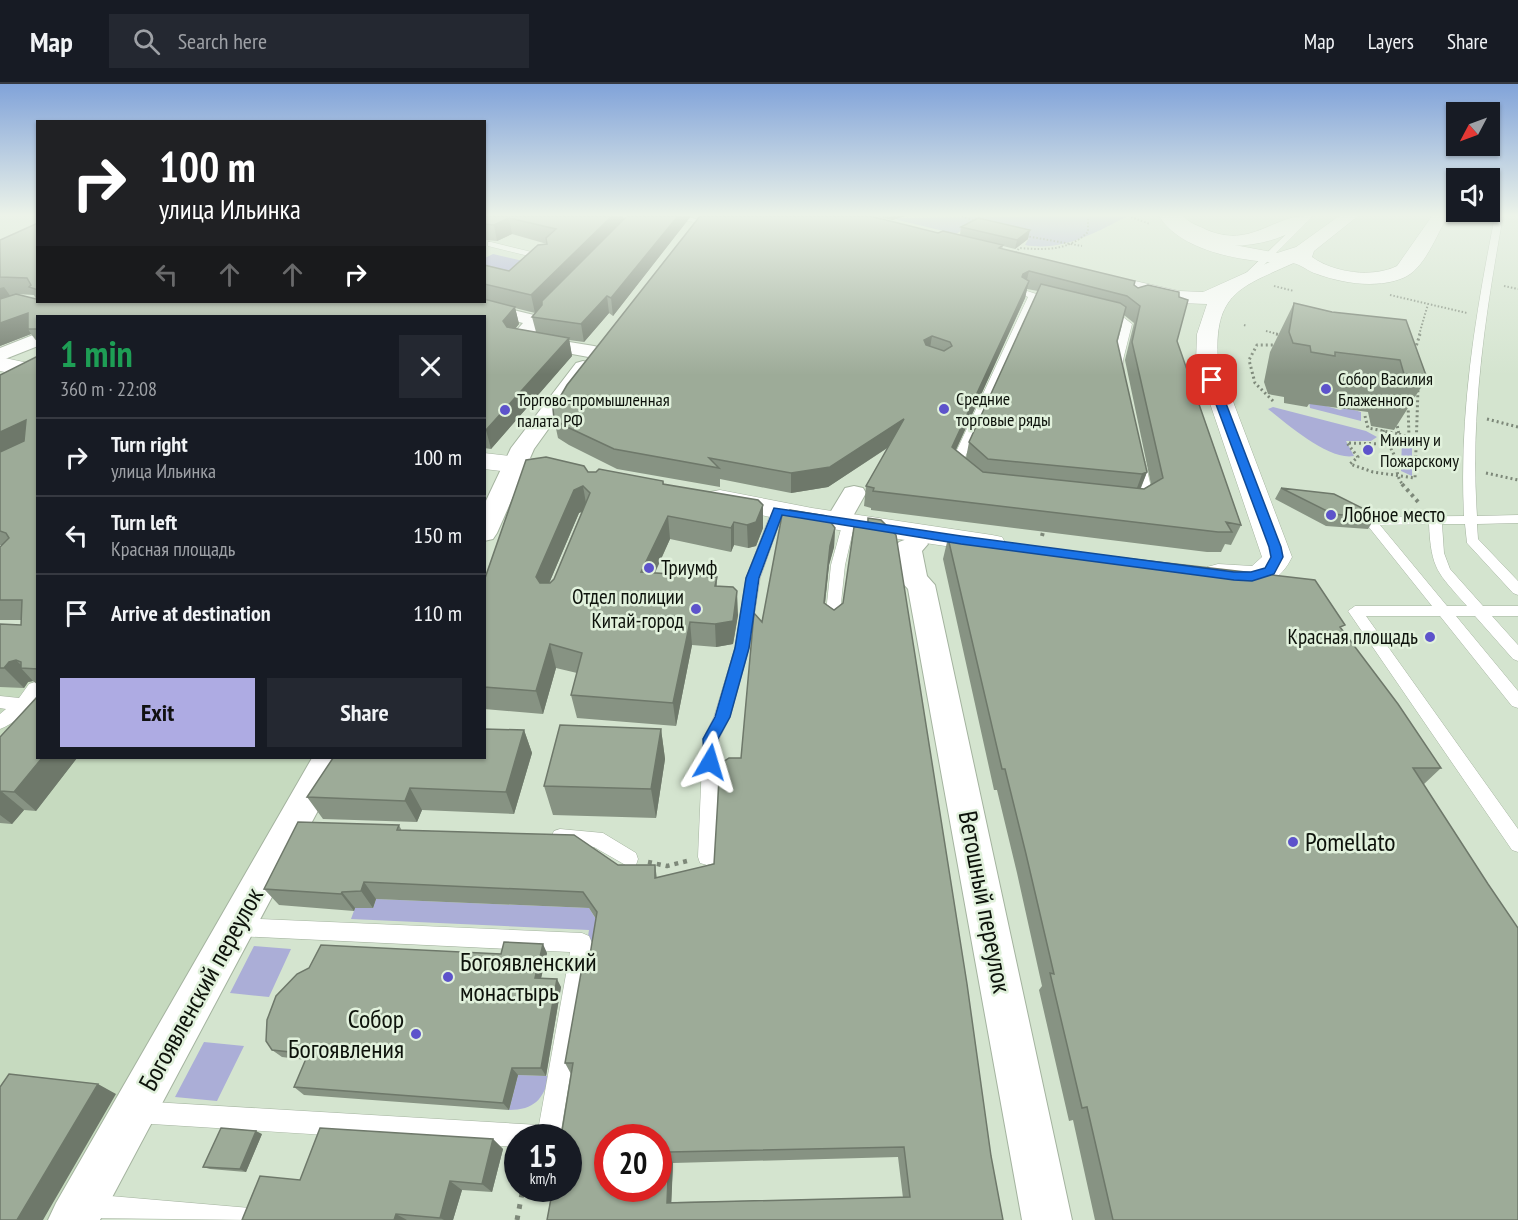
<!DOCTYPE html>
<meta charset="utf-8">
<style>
body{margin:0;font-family:"PT Sans Narrow",sans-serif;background:#242831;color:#f1f3f6;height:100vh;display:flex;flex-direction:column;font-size:22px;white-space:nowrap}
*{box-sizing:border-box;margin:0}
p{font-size:20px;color:#9ea1a6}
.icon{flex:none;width:33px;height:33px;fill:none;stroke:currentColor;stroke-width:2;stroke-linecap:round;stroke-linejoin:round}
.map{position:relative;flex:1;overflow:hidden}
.sheet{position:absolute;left:36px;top:231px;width:450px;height:444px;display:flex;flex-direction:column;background:#171b24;border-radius:0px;box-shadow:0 2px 4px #0004}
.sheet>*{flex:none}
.guide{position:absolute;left:36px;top:36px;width:450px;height:183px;border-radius:0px;box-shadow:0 2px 4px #0004;background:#202124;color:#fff;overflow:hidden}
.needle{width:39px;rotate:229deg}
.fabs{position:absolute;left:1446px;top:18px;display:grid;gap:12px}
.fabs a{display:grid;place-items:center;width:54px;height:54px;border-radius:0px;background:#171b24;box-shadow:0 2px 4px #0004;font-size:30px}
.speed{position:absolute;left:504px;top:1040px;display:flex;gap:12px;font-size:30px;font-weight:700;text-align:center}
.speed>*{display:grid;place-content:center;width:78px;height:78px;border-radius:50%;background:#171b24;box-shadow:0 2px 4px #0004;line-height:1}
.speed small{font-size:15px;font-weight:400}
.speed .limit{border:9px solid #d22;background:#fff;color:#111}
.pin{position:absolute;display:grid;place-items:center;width:51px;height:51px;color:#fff;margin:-26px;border-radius:12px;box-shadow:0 3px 9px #0006}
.me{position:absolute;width:66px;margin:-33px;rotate:7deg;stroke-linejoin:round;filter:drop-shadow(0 0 4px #0008)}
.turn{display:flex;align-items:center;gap:21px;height:126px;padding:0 24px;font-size:27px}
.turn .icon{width:78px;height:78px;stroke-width:2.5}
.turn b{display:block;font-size:42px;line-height:51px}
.lanes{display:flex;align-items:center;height:57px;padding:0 24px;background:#0003;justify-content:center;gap:30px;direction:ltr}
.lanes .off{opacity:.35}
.round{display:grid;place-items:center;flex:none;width:63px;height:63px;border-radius:0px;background:#242831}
.headline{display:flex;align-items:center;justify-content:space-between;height:102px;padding:0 24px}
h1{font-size:36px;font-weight:800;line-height:45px;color:#1e9e55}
.primary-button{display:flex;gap:12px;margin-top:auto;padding:12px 24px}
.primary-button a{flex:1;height:69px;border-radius:0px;background:#aeabe3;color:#111;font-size:24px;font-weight:800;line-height:69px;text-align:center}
.primary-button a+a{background:#242831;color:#f1f3f6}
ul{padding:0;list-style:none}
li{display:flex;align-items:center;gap:18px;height:78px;padding:0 24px;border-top:2px solid #363941}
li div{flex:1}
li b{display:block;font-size:22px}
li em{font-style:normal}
header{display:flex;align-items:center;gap:36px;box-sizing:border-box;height:84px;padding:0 30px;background:#171b24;border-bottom:2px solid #363941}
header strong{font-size:28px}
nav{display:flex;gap:33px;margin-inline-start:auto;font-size:21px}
.search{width:420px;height:54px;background:#242831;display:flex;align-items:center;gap:15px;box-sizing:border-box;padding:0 21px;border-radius:0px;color:#9ea1a6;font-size:22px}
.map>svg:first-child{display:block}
.built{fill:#c6dabf}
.green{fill:#abaed7}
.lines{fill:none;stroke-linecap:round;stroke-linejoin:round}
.service-casing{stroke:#a4b39f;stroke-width:1}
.minor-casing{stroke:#a4b39f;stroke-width:2}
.tertiary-casing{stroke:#a4b39f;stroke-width:1}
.secondary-casing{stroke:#a4b39f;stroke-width:1}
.path-far4{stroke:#7d8879;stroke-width:2;stroke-dasharray:1.5 2;stroke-linecap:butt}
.path-far3{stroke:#7d8879;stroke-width:3;stroke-dasharray:2 3;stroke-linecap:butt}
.path-far2{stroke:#7d8879;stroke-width:4;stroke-dasharray:3 4;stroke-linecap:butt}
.path-far1{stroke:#7d8879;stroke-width:4.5;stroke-dasharray:4 5;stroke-linecap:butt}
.path{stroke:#7d8879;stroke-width:5;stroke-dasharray:4.5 7;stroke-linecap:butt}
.service{fill:#fff;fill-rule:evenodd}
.minor{fill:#fff;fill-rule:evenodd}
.tertiary{fill:#fff;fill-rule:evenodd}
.secondary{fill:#fff;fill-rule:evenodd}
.wall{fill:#879383;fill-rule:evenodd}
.shaded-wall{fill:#6e786a}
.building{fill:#9dab98;stroke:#6e786a;stroke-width:1.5;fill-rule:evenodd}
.route{fill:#1a73e8;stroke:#114b97;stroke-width:1.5}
.poi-dot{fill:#5d53cb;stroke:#e1f1dc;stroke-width:2}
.labels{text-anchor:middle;stroke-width:5;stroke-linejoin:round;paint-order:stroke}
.far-poi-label{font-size:18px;fill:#0d120b;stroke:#e1f1dc;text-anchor:start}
.poi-label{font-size:21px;fill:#0d120b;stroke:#e1f1dc;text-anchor:start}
.near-poi-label{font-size:26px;fill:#0d120b;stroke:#e1f1dc;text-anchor:start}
.near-street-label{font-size:26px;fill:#0d120b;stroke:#e1f1dc}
</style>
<header>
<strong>Map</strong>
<div class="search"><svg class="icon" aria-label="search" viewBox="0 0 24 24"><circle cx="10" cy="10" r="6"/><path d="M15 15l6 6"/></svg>Search here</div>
<nav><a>Map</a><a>Layers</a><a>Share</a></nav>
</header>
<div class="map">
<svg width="1518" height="1136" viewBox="0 0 1518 1136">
<rect width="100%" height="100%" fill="#d4e4cf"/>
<!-- built -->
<path class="built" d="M0,558L37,559L38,674H319L57,1136H0Z"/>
<!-- green -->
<path class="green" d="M881,132L903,134L1128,132C1096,148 1063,168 1025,161L1029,154L971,137L972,140L956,150Z
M493,170L523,177L507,194L485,188V174Z
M1309,317L1340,326L1347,324L1361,328V337L1310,324Z
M1273,323L1366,347L1377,353L1371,357H1346L1354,372C1329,377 1287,340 1268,325Z
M1402,354L1412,356V392L1401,387Z
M376,815L589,824L599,840L568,983L589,846L351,835L355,824H373Z
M254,862L291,865L269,913L230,909Z
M204,958L244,962L217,1017L175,1013Z
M518,991L549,992C544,1015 534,1026 509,1026Z"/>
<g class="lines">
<defs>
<path id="service" d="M1305,132H1313L1249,196H1243V192Z
M1495,132H1503C1485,232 1470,330 1477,432L1518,431V439L1477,440L1478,455L1518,497V511L1513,509L1467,459L1465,440H1442L1444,469L1450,485L1483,522H1518V532H1492L1518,561V577L1513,575L1475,532H1456L1518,607V624L1512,622L1440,532H1366L1518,745V768L1512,766L1348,527L1355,522H1432L1364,437L1370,433L1464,432C1459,330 1475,232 1495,132ZM1429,440C1431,486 1438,489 1467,522H1447L1380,441Z
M687,133L701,136L697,138L684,137Z
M491,158L548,172L549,174L545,176L488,162V158Z
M1024,206L1058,217L1053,220L1035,216L962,380L968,386L962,390L950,381L1028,213L1020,209Z
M1105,228L1123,233L1132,240L1123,276L1124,288H1116L1113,276L1122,241L1102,233L1100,231Z
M1139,373L1145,377L1153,412L1136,422L1130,418L1141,411L1133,377Z
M778,422L784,426L760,494L749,564L730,633L719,655L716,773L714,779L707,781L700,779L698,773L703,655L714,633L735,564L746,494L772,426Z
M849,434L855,438L845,481L839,538L832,543L825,538L831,481L843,438Z
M35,598L38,599C38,603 38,609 37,613C31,625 12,641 0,645V630L6,625L0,624V612L19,614L29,600Z
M560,745L603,749L636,769L638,775L636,781L629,783L594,763L554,759L551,753L554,747Z
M237,834L582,849L589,852L592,859L560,1053H518V1063L136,1039L128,1036L125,1028L128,1020L136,1017L539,1041L570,868L237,852L230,850L227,843L230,836Z
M87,1110L250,1124L259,1127L262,1136L87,1134L78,1131L75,1122L78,1113Z"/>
<path id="minor" d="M452,218H481L542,233L544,237L532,252L594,262L601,264L604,268L601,272L594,274L512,259L509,255L523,239L455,222Z
M38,249V262L0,277V264Z
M583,277L590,279L593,283L534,365L497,449L493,455L484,457V421L511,364L576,279Z
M854,402L863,404L866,409L847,443L838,445L829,443L825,437L845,404Z
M915,452L924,454L928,460L922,467L927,492L935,501L1072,1136H1022L908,505L900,496L895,464L899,458Z
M312,674H346L100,1136H48L56,1119Z"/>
<path id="tertiary" d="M1167,132H1183C1189,139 1199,142 1207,146C1252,165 1272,130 1311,132C1286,167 1186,176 1167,132Z
M1290,169L1296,170L1299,174L1296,178C1241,203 1213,208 1218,278L1292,473C1275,509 1241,506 1207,497L1203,490L1207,483L1218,480L1252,482L1262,473L1196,278L1197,250L1207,220L1179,219L1128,207L1125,203L1135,197L1179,207L1203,208Z
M0,273L38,281V295L0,287Z
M484,369L569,379L578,381L582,387L578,393L569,395L484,385Z
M720,406L812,424L992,451L1002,453L1006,460L1002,467L992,469L812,442L710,420L706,414L710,408Z"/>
<path id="secondary" d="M1159,132H1176L1193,145L1229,160L1277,169L1296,163L1339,132H1358L1314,167L1312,173C1334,189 1373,194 1397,182L1432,132H1448C1436,151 1425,185 1403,194C1376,205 1342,199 1317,190C1309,188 1299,179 1292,179C1252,179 1182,170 1159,132Z"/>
</defs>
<!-- service casing -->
<use href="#service" class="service-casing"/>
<!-- minor casing -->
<use href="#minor" class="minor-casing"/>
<!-- tertiary casing -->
<use href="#tertiary" class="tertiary-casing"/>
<!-- secondary casing -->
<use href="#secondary" class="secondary-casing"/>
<!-- path-far4 -->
<path class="path-far4" d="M962,132L978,138
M1131,133L1150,140
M1026,152L1082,162
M1016,169L1019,164C1045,166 1068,167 1088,148V132
M1274,202L1294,207
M1504,202L1518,205
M1390,211L1467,229
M1244,241L1247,242
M1266,247L1281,251
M1419,251L1428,220"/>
<!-- path-far3 -->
<path class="path-far3" d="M1276,250L1281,251
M1415,266L1420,250
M1273,317L1255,299L1249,276L1257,261H1279
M1365,332L1368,344L1399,350L1396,336
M1487,335L1518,343
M1383,346C1386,358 1391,363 1395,373C1398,384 1395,391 1403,401
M1399,350L1409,353L1408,319
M1386,360L1347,359L1358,373L1350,380L1373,388L1415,394L1418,305
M1486,389L1518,396"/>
<!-- path-far2 -->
<path class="path-far2" d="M1402,400L1420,420
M1042,452L1043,448"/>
<!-- path-far1 -->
<path class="path-far1" d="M648,778L667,782L687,777"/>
<!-- path -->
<path class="path" d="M517,1136L523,1104"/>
<!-- service -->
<use href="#service" class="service"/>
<!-- minor -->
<use href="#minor" class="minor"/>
<!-- tertiary -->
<use href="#tertiary" class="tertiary"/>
<!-- secondary -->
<use href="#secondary" class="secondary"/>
</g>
<!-- wall -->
<path class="wall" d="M484,132H623V136L627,132H691L613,232L609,229L584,258L569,256L572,272L491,365L484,364V232H38V259L31,250L0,262V156L38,139V218H484V181L509,187L547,160L512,150L497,157L486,156V163L484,164ZM16,210L34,211L36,215ZM515,224L535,229L540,224L532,233L536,248L515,245L519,240Z
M874,132H905L892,136Z
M961,143L1028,155L1015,165L1003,162L1002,165L1134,201L1177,257L1241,441L1231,461L1225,460L1221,468H1207L871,426V424L864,422L866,402L889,363L828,403L791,409L720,395V403L617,385L569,361L558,354L554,335L938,149L960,151ZM1027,205L1038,207L969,358L966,374L956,366L1025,214ZM1124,231L1134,239L1125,276L1151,400L1144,405L1141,404L1147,388L1117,257Z
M1294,219L1332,228L1427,294L1394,346L1371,342L1368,328L1309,320L1307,323L1284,319V313L1268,310L1264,298L1270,268Z
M38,272V601L33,597L28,598L24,604L0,603V540L21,541V536H0V463L2,461H0V291Z
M588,388L663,397L664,400L763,421V444L756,462L748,464L734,461L731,468L670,455L655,489L717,493V502L738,531L733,560L716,563L692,561L676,642L577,634L571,611L577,589L556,584L543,630L484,625V497ZM582,428L554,495L549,499L579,429Z
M1281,404L1375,434L1368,445L1326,442L1275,415Z
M868,434L1003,1136H547L571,990L565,979L587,889L596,835L589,824L376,815L373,824H355L354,827L279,821L264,805L399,741L402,747L618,781H655L657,794L714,780L741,674L762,538L835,444L834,463L829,481L825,519L834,526L843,519L867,442ZM898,1073L903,1114L671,1118L673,1079Z
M948,454L1342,545L1441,684L1423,701L1518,1136H1095L1073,1036L1069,1037L1039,906L1042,902L1017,789L997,706H994L943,475Z
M661,645L665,675L656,734L553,731L544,702Z
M524,646L532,669L514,730L422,726L417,738L323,735L307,713Z
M0,653L38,674H77L36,727L24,726L12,740L0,739Z
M547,869L541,894L561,903L546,992L518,991L509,1026L304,1011L294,1003L306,976L282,973L272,966L501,870Z
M262,1050L246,1088L210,1085L203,1083Z
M493,1055L503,1065L492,1108L462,1106L453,1136H242L300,1096Z"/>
<!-- shaded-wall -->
<path class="shaded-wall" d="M612,132H623L624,138L535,229L531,211Z
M678,132H691L613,232L611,214Z
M893,132H905L892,136Z
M509,134L512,150L497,157L494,141Z
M1030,146L1028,155L1015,165L1017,156Z
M484,148L486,156V163L484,164Z
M1029,187L1025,204L1019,207L1023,190Z
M1029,197L1025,214L948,383L952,363Z
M4,203L16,220L0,227V204Z
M607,212L609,229L584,258L581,240Z
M515,223L519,240L507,255L503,237Z
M28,229V245L31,250L0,262V239Z
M932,252L929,270L924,256Z
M569,254L572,272L491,365L486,346Z
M904,335L902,354L828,403L791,409V389Z
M26,336L38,353L0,374V348Z
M1147,388L1138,410L1134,412L1142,390Z
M583,402L587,425L579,429L542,516L536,493L574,406Z
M763,421V444L756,462L748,464L747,441Z
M668,432L670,455L644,512L641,488Z
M734,438V461L731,468V444Z
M835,444L834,463L829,481L823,538L830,462Z
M737,507L738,531L733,560L716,563L715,540Z
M690,538L692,561L676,642L673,619Z
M550,560L556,584L543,630L536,607Z
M16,576L25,585L21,584L33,597L28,598L24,604L4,584L9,578Z
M661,645L665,675L656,734L651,705Z
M524,646L532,669L514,730L506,708Z
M42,674H77L36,727L14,708Z
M410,704L422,726L417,738L405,717Z
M1,707L24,726L12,740L0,731V708Z
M364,798L376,815L373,824L361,807Z
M342,808L355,824L354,827L341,810Z
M543,860L547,869L539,903L535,894Z
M557,895L561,903L546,992L541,984Z
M512,984L518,991L509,1026L503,1019Z
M98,1000L116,1010L43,1136H17Z
M256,1047L262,1050L246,1088L240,1085Z
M493,1055L503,1065L492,1108L482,1100Z
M669,1068L673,1079L671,1127L667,1119Z
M450,1097L462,1106L453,1136H444L440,1134Z
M396,1130L407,1136H394Z"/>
<!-- building -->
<path class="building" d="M484,132H612L531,211L484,200V181L509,187L538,161L547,160L546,154L556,145L509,134L494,141L484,140Z
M627,132H678L611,214L607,212L581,240L532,233L542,221V217Z
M700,132H870L938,149L943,147L1003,161L999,164L1135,197L1134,201L1138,204L1148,201L1179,208V213L1188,216L1177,257L1241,441L1226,438L1232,448H1218L873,407L874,404L866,402L904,335L830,383L791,389L709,374L719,384L614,365L565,342L554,335L553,325L567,301ZM1029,187L1127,212L1140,222L1132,258L1163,394L1144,405L983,388L952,363L1029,197L1022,193L1023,190ZM932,252L950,258L952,262L944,267L926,261L924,256Z
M978,134L1030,146L1017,156L961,143Z
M38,139V206L29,203L31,201L27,194L0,193V156Z
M1041,200L1120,219L1126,223L1117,257L1147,388L1142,390L988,375L969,358Z
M16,210L36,215L38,214V218H484V215L515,223L503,237L507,243L569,254L486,346L484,345V232H38V245H28V229L0,239V215Z
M1294,219L1332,228L1406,236L1427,294L1404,290L1400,276L1335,268V272L1311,268L1310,262L1293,259L1289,248Z
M38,272V585L21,584V578L16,576L9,578L4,584H0V540L21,541L22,516H0V463L9,454L6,449L0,447V368L24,357L26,336L0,348V291Z
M546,373L584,382L588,388H596L599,385L663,397V400L758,416L763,421L756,438L747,441L734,438L731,444L668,432L641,488L717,493L715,502L733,503L737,507L733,537L715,540L690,538L673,619L571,611L582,569L550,560L536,607L484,603V497L526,376ZM583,402L590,409L554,495L550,499H540L536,493L574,406Z
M1281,404L1334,410L1370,428L1375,434L1333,430Z
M790,426L826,432L835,444L830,462L824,519L834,526L843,519L854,443L868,441V434L881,436L896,451L967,900L991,1072L1003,1136H547L553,1104H568V1053H561L573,979H565L581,889H587L597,828L583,808L364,798L361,807L342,808L341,810L264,805L298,738L399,741L397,746L574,751L618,781H655V794L714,780L720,680L729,674H741L754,529L762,538L782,431ZM608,1053H658V1104H608ZM904,1063L910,1113L667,1119L669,1068Z
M948,454L1315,496L1345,541L1340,543L1398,620L1441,684H1413L1415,687L1488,800L1518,844V1136H1113L1087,1023L1082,1024L1050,889L1054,890L1026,770L1005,685H1002Z
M38,612V674H42L14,708L1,707L0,708V653Z
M560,641L661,645L651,705L544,702Z
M484,645L524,646L506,708L410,704L405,717L307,713L333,674H484Z
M504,858L543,860L535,894L557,895L541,984H512L503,1019L294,1003L308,970L272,966L266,957L267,936L276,912L297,890L309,884L321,861L501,870Z
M9,990L98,1000L17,1136H0V1003Z
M221,1044L256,1047L240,1085L203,1083Z
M320,1044L493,1055L482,1100L450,1097L440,1134L396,1130L394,1136H242L260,1092L300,1096Z"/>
<!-- sky -->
<linearGradient id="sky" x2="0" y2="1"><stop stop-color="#81a3d9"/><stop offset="0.45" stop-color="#ecf3e9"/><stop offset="1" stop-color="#ecf3e9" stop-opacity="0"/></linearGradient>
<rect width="1518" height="291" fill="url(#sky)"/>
<!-- route -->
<path class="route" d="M1212,293L1217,296L1281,463L1283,473L1274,490L1252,497L1234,496L961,460L782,431L759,494L749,564L730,633L718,655V678L710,685L705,683L703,655L715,633L735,564L746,494L774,424L961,452L1234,488H1251L1265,484L1271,473L1269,463L1207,296Z"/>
<!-- markers -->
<g class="poi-dot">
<circle cx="1326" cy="305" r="6"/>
<circle cx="944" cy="325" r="6"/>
<circle cx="505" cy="326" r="6"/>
<circle cx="1368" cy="366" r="6"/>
<circle cx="1331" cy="431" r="6"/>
<circle cx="649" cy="484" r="6"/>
<circle cx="696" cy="525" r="6"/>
<circle cx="1430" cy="553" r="6"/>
<circle cx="1293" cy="758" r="6"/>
<circle cx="448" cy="893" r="6"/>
<circle cx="416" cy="950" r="6"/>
</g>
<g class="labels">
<!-- far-poi labels -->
<g class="far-poi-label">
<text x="1338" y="301">Собор Василия<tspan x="1338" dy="21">Блаженного</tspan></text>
<text x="956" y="321">Средние<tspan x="956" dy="21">торговые ряды</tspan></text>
<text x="517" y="322">Торгово-промышленная<tspan x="517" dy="21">палата РФ</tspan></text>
<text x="1380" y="362">Минину и<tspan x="1380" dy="21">Пожарскому</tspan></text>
</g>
<!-- poi labels -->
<g class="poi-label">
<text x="1343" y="438">Лобное место</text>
<text x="661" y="491">Триумф</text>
<text x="684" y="520" text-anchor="end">Отдел полиции<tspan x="684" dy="24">Китай-город</tspan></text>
<text x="1418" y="560" text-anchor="end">Красная площадь</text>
</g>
<!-- near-poi labels -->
<g class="near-poi-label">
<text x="1305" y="767">Pomellato</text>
<text x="460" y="887">Богоявленский<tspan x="460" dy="30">монастырь</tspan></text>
<text x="404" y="944" text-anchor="end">Собор<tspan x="404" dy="30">Богоявления</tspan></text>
</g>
<!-- near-street labels -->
<g class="near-street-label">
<text transform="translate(985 818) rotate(79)" y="9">Ветошный переулок</text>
<text transform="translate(201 905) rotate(-61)" y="9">Богоявленский переулок</text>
</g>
</g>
</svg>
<div class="fabs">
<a><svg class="needle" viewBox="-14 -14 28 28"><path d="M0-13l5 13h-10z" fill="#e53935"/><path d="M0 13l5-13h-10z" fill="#9ea1a6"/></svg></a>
<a><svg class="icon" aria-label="sound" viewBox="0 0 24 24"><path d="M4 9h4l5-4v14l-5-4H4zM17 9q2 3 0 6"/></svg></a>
</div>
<div class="speed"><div>15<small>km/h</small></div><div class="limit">20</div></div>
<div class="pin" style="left:1212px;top:296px;background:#d93025"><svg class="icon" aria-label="arrive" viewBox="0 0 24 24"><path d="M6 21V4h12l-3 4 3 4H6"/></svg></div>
<svg class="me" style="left:710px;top:678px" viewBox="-20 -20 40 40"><path d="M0-17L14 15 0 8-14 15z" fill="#1a73e8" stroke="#fff" stroke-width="4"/></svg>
<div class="guide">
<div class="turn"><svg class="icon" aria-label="right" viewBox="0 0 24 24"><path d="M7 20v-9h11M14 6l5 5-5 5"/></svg><div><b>100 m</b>улица Ильинка</div></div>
<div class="lanes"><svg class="icon off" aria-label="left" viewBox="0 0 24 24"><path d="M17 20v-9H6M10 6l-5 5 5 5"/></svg><svg class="icon off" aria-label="ahead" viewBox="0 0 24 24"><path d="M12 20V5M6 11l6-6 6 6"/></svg><svg class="icon off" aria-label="ahead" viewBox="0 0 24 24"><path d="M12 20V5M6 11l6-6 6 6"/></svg><svg class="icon" aria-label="right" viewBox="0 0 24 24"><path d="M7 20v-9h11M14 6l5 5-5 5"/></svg></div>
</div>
<section class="sheet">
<div class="headline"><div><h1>1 min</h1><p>360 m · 22:08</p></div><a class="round"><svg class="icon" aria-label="close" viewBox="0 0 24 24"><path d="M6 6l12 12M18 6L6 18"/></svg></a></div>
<ul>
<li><svg class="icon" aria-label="right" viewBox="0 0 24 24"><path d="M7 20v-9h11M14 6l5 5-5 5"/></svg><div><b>Turn right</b><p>улица Ильинка</p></div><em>100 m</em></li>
<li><svg class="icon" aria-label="left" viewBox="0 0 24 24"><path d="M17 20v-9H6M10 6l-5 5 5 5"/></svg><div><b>Turn left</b><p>Красная площадь</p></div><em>150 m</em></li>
<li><svg class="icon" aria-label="arrive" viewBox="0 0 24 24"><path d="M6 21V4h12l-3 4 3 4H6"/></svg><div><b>Arrive at destination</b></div><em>110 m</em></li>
</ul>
<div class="primary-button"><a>Exit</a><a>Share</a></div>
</section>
</div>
